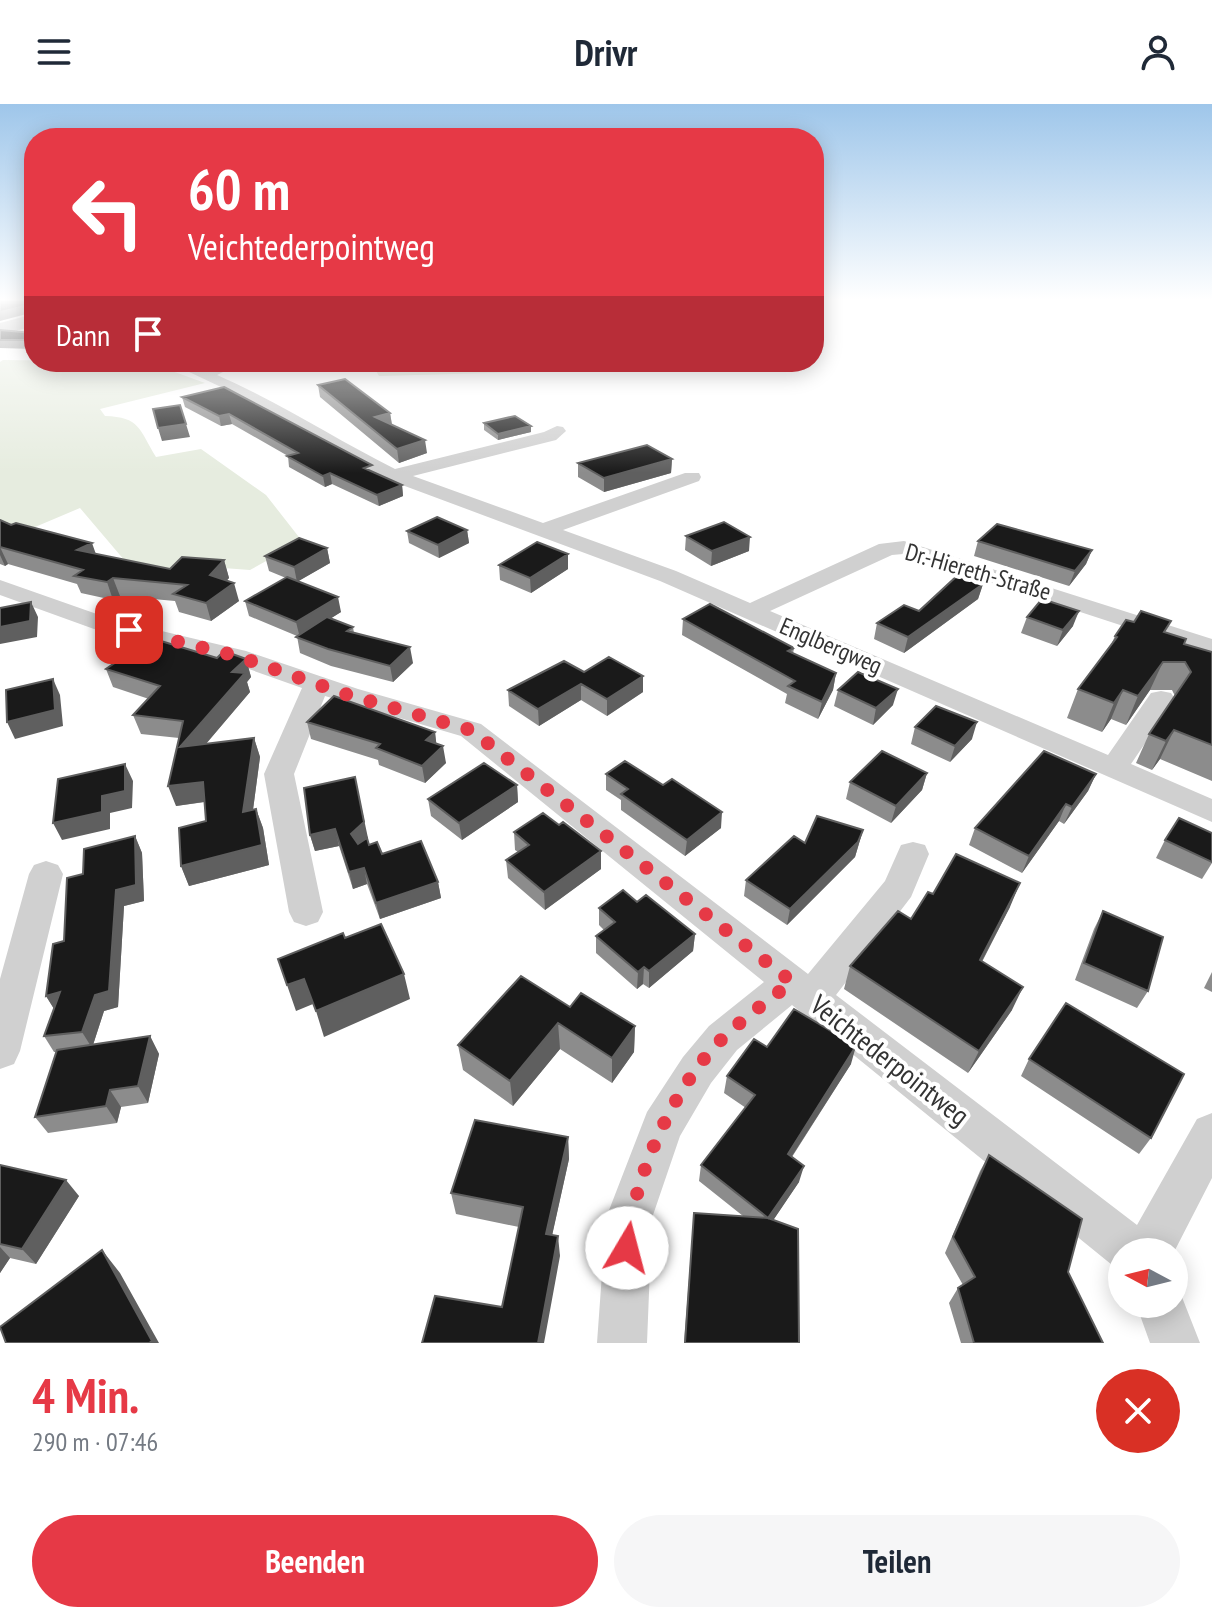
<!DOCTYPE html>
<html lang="de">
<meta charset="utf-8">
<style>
body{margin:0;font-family:"PT Sans Narrow",sans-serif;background:#f6f6f7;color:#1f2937;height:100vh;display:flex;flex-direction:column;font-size:30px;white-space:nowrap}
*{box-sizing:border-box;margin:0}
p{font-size:26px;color:#747a83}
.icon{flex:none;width:44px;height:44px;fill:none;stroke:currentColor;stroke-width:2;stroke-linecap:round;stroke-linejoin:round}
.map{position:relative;height:1239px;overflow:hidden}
.details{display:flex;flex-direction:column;background:#fff;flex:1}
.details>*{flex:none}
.guide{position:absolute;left:24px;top:24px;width:800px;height:244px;border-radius:32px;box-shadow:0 4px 20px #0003;background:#e63946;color:#fff;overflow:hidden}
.needle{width:52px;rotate:277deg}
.tools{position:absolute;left:1108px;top:1134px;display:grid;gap:16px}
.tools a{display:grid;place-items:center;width:80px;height:80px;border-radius:50%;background:#fff;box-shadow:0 4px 20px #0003;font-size:40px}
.pin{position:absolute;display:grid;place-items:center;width:68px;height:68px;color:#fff;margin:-34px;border-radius:16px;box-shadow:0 4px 12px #0006}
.me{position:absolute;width:88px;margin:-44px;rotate:8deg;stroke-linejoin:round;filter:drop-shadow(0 0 6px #0008)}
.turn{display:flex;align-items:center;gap:28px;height:168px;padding:0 32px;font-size:36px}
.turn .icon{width:104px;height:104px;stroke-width:2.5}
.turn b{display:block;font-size:56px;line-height:68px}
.then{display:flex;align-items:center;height:76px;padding:0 32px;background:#0003;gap:16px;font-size:30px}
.round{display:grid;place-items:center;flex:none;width:84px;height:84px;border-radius:42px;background:#f6f6f7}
.head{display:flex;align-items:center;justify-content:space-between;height:136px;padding:0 32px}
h1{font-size:48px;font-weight:600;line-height:60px;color:#e63946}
.primary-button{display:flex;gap:16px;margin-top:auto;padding:16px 32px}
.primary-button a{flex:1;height:92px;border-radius:48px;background:#e63946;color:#fff;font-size:32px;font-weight:600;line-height:92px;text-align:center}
.primary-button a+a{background:#f6f6f7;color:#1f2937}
header{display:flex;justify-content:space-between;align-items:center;height:104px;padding:0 32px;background:#fff;font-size:36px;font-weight:600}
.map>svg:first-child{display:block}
.green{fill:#e6ecdf}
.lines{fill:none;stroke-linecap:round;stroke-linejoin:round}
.street{fill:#d0d0d0;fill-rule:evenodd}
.secondary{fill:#bdbdbd;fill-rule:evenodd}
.wall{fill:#8c8c8c}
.shaded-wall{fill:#5f5f5f}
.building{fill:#1a1a1a;stroke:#5f5f5f;stroke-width:2}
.route{stroke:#e63946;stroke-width:14;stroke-dasharray:0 25.2}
.labels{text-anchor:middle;stroke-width:8;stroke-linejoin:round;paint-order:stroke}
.street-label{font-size:24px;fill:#333;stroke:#fff}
.near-street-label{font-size:28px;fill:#333;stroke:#fff}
</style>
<header><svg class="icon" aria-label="menu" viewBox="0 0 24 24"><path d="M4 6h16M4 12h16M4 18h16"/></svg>Drivr<svg class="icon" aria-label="person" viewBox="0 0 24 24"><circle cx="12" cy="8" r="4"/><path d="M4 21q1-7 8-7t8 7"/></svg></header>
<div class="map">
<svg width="1212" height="1239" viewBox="0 0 1212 1239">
<rect width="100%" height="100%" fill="#fff"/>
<!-- green -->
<path class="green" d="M3,256L147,258L205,279L100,305L105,312C140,313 139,325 156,353L201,345L266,391L302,437L250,466L183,461L166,472L125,457L80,404L28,426L0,417V258Z
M371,258H632L527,268L379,272Z"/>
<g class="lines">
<!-- street -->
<path class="street" d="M168,258H187L204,265L223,258H243L217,271C279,298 335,335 395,365L544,328L557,322L563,323L566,327L556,336L413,372L543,419L685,369H699L701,373L699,377L563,426L676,467L750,499L879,440L904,437L1212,535V551L903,450L892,451L770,507L1108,651L1151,589L1161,587L1171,589L1175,595L1131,660L1212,695V718L660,477L386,375L333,348L257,300Z
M0,476L111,515L246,547L358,585L481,620L808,870L885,777L901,741L913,738L925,741L929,750L911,793L836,891L1137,1121L1197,1015L1212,1009V1074L1174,1148H1122V1167L1117,1165L792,901L737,946L711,979L680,1032L652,1114L647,1239H597L606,1114L647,1008L683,953L709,922L764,878L461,632L325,592L294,670L323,808L318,818L306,822L294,818L289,808L264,670L302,584L229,558L94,525L0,491Z
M46,757L58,761L63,770L20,947L14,960L0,965V875L29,770L34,761Z
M1174,1181L1178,1183L1200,1239H1150L1136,1200H1174Z"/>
<!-- secondary -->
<path class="secondary" d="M34,210V222L0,231V219Z"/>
</g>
<!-- wall -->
<path class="wall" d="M34,196V245L0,244V226L33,229Z
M252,258H305L302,261Z
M318,281L390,309L392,320L427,349L399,359L320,293Z
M224,283L373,368L402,381L403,392L379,402L332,380L325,383L289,363L288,352L232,320L221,322L185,303L182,293Z
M484,319L531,328L498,336L484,326Z
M672,355L671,369L604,388L578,373V359Z
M0,416L96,450L170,465L224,456L229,474L226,477L239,497L211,517L179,508L175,497L120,492L113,496L81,489L77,480L8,460L5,462L0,460Z
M467,426L469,439L439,454L409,439L407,427Z
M686,432L749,447L711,462L685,446Z
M978,437L1092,446L1086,460L1069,482L974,452Z
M327,444L330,459L298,477L341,508L331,514L353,523L354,529L413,559L393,578L331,562L300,549L297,532L249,512L245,497L286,474L269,467L265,452Z
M568,450V465L531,489L500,476L499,461Z
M983,480L978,495L904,549L874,535L877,519L919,507Z
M1027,513L1073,522L1057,542L1021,529Z
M683,515L794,544L793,550L836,569L833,586L818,615L785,599L787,590L682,531Z
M1166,529L1184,540L1212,548V677L1160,655L1152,666L1136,659L1149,630L1175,592L1172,586H1150L1126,621L1111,615L1102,628L1067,614L1078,585L1111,541L1115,532Z
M217,554L246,555L251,573L247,578L250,588L206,640L254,634L260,653L253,706L256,705L263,724L269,761L189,782L181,762L206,717L205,698L176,702L179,634L141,630L133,611L149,595L113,583L106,565Z
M584,568L643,588L607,612L581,596L539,622L509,602L508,586Z
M838,586L893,601L873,621L834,602Z
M307,618L435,628L436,640L446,659L425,679L379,661L378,656L311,635Z
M915,623L972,635L950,658L911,640Z
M927,669L922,686L891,719L846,695L850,678Z
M606,670L663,681L721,724L685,752L621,706V696L606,686Z
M1096,670L1088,687L1064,720L1059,717L1022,769L969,741L975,724Z
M517,681L518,698L462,736L431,712L428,695Z
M304,684L369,741L382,750L438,778L441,794L380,815L367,780L353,785L339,742L315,747L310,731Z
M559,721L601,747V765L545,806L508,774L506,756L518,748L515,746L514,728Z
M863,726L855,753L787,821L744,792L746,776L805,739Z
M1212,729V759L1202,775L1156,754L1165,736Z
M135,732L142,749L144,797L124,802L118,903L104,907L93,941L150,932L159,950L148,999L121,1003L117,1019L48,1029L35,1013L56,948H54L44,932L54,905L46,892L64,837L83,770Z
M933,790L1010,803L982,858L1012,906L968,969L844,885L850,862L911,815Z
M637,798L695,830L693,847L649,884L643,880L637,885L596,849V832L604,826L599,821V804Z
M1103,807L1148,887L1137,904L1075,876L1094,825Z
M1212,868V888L1204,884Z
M570,903L635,922L634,948L612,979L560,945L513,1002L463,966L458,941Z
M767,943L851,960L792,1053L799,1078L773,1116L799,1239H684L694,1109L743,1112L699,1077L701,1061L746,1004L724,989L727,972Z
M1029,955L1151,1034L1139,1050L1021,972Z
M568,1033L569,1055L552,1131L560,1152L519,1123L456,1110L451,1089Z
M989,1051L1068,1168L1103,1239H961L949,1199L958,1184L963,1181L945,1149L980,1067Z
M0,1061L79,1092L36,1160L10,1154L0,1169Z"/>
<!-- shaded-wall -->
<path class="shaded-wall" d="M33,200L34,208L0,217V208Z
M390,309L392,322L375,313Z
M229,310L232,320L221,322L219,312Z
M186,320L190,333L162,337L158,324Z
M531,322V328L498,336V330Z
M425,336L427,349L399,359L397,345Z
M672,355L671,369L604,388V374Z
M330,369L332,380L325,383L323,372Z
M402,381L403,392L379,402L377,391Z
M467,426L469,439L439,454L438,441Z
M750,433L749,447L711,462L712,447Z
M92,439L98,456L77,446Z
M0,443L8,460L5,462L0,451Z
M327,444L330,459L297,478L294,463Z
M1092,446L1086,460L1069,482L1075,467Z
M568,450V465L531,489L530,474Z
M224,456L229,474L215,489L210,471Z
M113,474L120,492L113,496L107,478Z
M234,479L239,497L211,517L206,499Z
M983,480L978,495L904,549L908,533Z
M338,493L341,508L300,534L296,518Z
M31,498L38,513L37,533L0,540V523Z
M1079,507L1073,522L1057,542L1063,526Z
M410,543L413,559L393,578L390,562Z
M246,555L251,573L247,578L250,588L187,662L180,643L232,568Z
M1163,558L1150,586L1126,621L1138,592Z
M836,569L833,586L818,615L822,598Z
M643,572V588L607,612V595Z
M53,575L60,591L63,622L15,635L7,618Z
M581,580V596L539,622L538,605Z
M898,585L893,601L873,621L876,604Z
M1123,586L1111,615L1102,628L1114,599Z
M977,618L972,635L950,658L955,642Z
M1174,626L1160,655L1152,666L1166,637Z
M435,628L437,645L426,636Z
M254,634L260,653L250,728L243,708Z
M443,642L446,659L425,679L422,662Z
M125,660L133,677L132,704L110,709V725L62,736L53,719L102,692Z
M927,669L922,686L891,719L896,702Z
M1096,670L1088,687L1064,720L1072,703Z
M355,673L368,734L355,747L351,730Z
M203,678L210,697L176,702L168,682Z
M517,681L518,698L462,736L459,719Z
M1066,700L1059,717L1022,769L1029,752Z
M256,705L263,724L269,761L189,782L181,762Z
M722,708L721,724L685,752L687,736Z
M335,725L339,742L315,747L310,731Z
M863,726L855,753L787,821L790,805Z
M135,732L142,749L144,797L124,802L118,903L104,907L92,944L82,928L95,891L116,786Z
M601,747V765L545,806L544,788Z
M364,764L367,780L353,785L349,768Z
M438,778L441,794L380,815L376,799Z
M1020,779L1010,803L970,880L980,856Z
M695,830L693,847L649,884V867Z
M644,863L643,880L637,885L638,868Z
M404,870L410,895L324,933L316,907Z
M304,875L313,900L296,907L287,881Z
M1023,883L1012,906L968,969L979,947Z
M60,888L56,908L46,892Z
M558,919L560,945L513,1002L510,977Z
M635,922L634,948L612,979V954Z
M150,932L159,950L148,999L138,982Z
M856,942L851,960L783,1066L788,1050Z
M110,986L121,1003L117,1019L106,1002Z
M568,1033L569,1055L548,1150L546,1130Z
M804,1062L799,1078L764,1130L768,1114Z
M66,1076L79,1092L36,1160L22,1145Z
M558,1132L560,1152L544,1239H538Z
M0,1143L10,1154L0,1169Z
M102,1146L120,1169L159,1239H149Z"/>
<!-- building -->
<path class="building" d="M0,196H34V236H0V226L33,229V200L0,208Z
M345,275L390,309L375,313L425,336L397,345L318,281Z
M224,283L372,361L364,364L402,381L377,391L330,369L323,372L287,352L298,349L229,310L219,312L182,293Z
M180,301L186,320L158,324L153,305Z
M515,312L531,322L498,330L484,319Z
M647,341L672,355L604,374L578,359Z
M437,413L467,426L438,441L407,427Z
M0,416L11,421L16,419L92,439L77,446L170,465L182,453L224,456L210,471L234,479L206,499L173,490L187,481L113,474L107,478L74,472L83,466L0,443Z
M724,418L750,433L712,447L686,432Z
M997,420L1092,446L1075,467L978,437Z
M299,434L327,444L294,463L265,452Z
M537,438L568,450L530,474L499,461Z
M958,471L983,480L908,533L877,519L904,501L919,507Z
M287,473L338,493L296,518L245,497Z
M1042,495L1079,507L1063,526L1027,513Z
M31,498L30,517L0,523V504Z
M710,500L794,544L788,547L836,569L822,598L788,582L795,577L683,515Z
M1141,507L1171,517L1164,528L1186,535L1184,540L1212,548V641L1174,626L1166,637L1149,630L1191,568L1185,558H1163L1138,592L1123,586L1114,599L1078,585L1117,533L1115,532L1126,516L1134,518Z
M327,513L353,523L347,527L410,543L390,562L328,545L296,533Z
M151,534L217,554L224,547L246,555L232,568L245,569L180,643L254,634L243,708L256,705L262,741L181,762L179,724L206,717L203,678L168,682L183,617L133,611L160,582L106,565Z
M609,553L643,572L607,595L581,580L538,605L508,586L564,557L584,568Z
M858,568L898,585L876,604L838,586Z
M53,575L55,606L7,618L6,586Z
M334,592L435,628L426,636L443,642L422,662L376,644L380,640L307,618Z
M936,602L977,618L955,642L915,623Z
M882,647L927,669L896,702L850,678Z
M1044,647L1096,670L1072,703L1066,700L1029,752L975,724Z
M625,657L663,681L672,675L722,708L687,736L621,690L628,685L606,670Z
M484,659L517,681L459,719L428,695Z
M125,660V687L102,692V708L53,719L58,675Z
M355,673L364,718L351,730L358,740L367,734L369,741L377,738L382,750L421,737L438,778L376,799L364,764L349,768L335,725L310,731L304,684Z
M543,709L559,721L563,718L601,747L544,788L506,756L529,741L514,728Z
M817,712L863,726L858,738L790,805L746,776L794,732L805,739Z
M1179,714L1212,729V758L1165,736Z
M135,732L136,781L116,786L109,887L95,891L82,928L44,932L60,888L46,892L53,840L64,837L67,774L83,770L84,745Z
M956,750L1020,779L980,856L1023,883L979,947L850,862L898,807L911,815L928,788L933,790Z
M623,786L637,798L646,791L695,830L649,867L644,863L638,868L596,832L615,818L599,804Z
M1103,807L1163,833L1148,887L1084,859Z
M381,820L404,870L316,907L304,875L287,881L278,855L343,829L345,834Z
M521,872L570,903L581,889L635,922L612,954L558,919L510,977L458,941Z
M1066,899L1184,970L1151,1034L1029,955Z
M794,905L856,942L788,1050L804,1062L768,1114L701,1061L755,991L727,972L754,935L767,943Z
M150,932L138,982L110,986L106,1002L35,1013L57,946Z
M475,1016L568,1033L546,1130L558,1132L538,1239H422L435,1192L502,1203L523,1103L451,1089Z
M989,1051L1082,1115L1068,1168L1103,1239H974L958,1184L975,1173L953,1133Z
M0,1061L66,1076L22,1145L0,1140Z
M694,1109L768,1114L798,1125L799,1239H685Z
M102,1146L152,1237L149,1239H6L0,1223Z"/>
<!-- sky -->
<linearGradient id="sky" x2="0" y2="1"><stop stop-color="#9ec6ea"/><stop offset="0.53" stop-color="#fff"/><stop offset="1" stop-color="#fff" stop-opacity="0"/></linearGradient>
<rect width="1212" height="369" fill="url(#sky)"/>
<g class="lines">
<!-- route -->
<path class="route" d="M129,526L237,552L348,591L471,626L792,878C769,896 745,913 724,933C674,980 632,1077 627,1144"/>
</g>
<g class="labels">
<!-- street labels -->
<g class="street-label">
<text transform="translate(978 468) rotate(16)" y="8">Dr.-Hiereth-Straße</text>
<text transform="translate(831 542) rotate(23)" y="8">Englbergweg</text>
</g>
<!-- near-street labels -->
<g class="near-street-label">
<text transform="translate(890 956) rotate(38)" y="10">Veichtederpointweg</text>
</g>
</g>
</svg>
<div class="tools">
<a><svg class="needle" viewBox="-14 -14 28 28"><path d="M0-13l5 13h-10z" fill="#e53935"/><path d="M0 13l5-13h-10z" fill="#747a83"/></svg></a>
</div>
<div class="pin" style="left:129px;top:526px;background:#d93025"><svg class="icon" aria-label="arrive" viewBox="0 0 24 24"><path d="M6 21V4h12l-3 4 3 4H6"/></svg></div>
<svg class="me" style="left:627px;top:1144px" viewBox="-20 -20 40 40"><circle r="19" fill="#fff"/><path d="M0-13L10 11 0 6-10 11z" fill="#e63946"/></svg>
<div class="guide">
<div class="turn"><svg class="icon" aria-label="left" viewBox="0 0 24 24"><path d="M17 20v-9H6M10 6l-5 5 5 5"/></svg><div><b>60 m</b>Veichtederpointweg</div></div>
<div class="then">Dann<svg class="icon" aria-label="arrive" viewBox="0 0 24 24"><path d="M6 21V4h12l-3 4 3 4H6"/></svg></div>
</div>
</div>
<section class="details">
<div class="head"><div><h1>4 Min.</h1><p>290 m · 07:46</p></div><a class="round" style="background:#d93025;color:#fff"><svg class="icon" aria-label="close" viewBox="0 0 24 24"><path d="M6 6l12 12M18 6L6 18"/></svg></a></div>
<div class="primary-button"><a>Beenden</a><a>Teilen</a></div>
</section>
